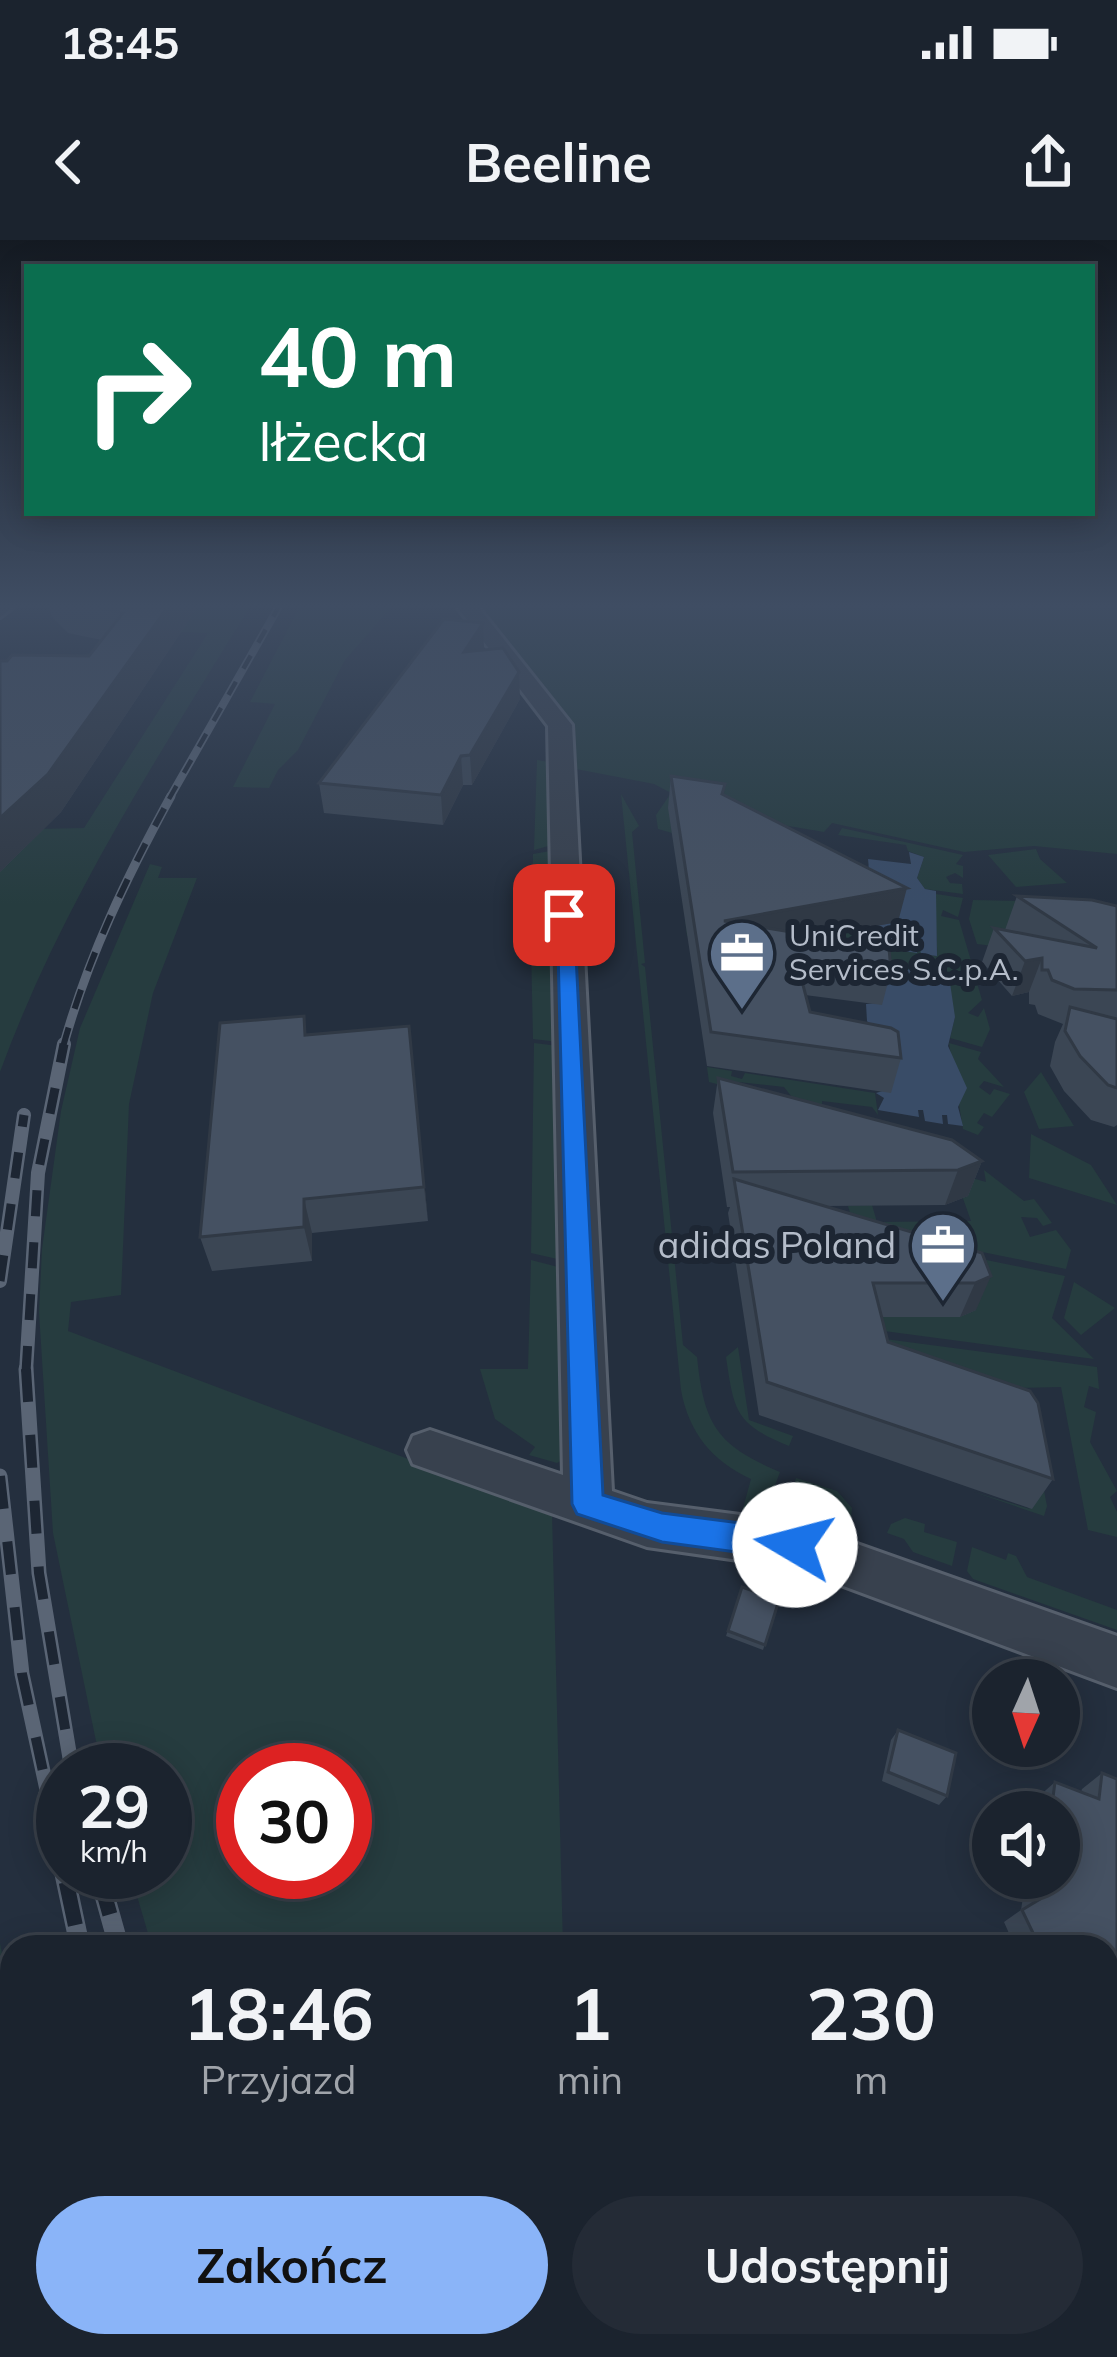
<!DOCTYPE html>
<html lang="pl">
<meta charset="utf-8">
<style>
body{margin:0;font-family:Mulish,sans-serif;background:#242b36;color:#f1f3f6;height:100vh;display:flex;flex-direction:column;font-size:45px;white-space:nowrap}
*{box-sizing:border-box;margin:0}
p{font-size:39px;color:#a0a4aa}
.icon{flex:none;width:66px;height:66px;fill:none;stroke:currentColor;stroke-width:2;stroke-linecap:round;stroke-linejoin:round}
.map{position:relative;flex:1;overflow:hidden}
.panel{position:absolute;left:0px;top:1695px;width:1119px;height:423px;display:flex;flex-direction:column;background:#1b232e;border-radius:36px 36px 0 0;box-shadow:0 6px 30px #0003,0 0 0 3px #39404a}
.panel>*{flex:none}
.hud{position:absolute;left:24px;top:24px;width:1071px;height:252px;border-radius:0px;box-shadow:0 6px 30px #0003,0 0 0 3px #39404a;background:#0b6e4f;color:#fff;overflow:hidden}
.needle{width:78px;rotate:183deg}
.buttons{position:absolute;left:972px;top:1419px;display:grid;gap:24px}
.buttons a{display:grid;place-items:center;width:108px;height:108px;border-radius:50%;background:#1b232e;box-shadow:0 6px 30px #0003,0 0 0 3px #39404a;font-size:60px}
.speed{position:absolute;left:36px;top:1503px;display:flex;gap:24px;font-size:60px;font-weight:700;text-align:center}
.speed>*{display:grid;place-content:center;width:156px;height:156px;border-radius:50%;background:#1b232e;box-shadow:0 6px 30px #0003,0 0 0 3px #39404a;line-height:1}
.speed small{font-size:30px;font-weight:400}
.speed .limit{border:18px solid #d22;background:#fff;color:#111}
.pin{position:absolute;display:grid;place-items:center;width:102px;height:102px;color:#fff;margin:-51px;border-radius:24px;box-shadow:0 6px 18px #0006}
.me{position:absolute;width:132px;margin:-66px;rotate:278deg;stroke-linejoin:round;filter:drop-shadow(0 0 9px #0008)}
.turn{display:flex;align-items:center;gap:42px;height:252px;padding:0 36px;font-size:54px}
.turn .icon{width:156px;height:156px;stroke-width:2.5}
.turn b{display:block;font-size:84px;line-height:102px}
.eta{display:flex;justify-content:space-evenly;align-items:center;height:204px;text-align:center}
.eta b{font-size:72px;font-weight:700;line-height:84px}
.button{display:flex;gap:24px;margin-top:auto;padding:24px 36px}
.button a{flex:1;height:138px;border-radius:72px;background:#8ab4f8;color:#111;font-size:48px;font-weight:700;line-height:138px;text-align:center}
.button a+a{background:#242b36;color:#f1f3f6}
.status{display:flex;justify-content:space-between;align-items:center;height:84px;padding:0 60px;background:#1b232e;direction:ltr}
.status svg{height:33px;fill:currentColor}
header{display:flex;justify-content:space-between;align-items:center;height:156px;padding:0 36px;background:#1b232e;font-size:54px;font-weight:700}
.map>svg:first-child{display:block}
.green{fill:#263c3f;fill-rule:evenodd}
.water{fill:#394c67}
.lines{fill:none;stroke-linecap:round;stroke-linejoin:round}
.minor-casing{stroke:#565f6c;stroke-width:6}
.minor{fill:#38414e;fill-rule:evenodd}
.rail-far4-casing{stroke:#5a6575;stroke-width:8}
.rail-far3-casing{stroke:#5a6575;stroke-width:9}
.rail-far2-casing{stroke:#5a6575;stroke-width:14}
.rail-far1-casing{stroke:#5a6575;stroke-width:15}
.rail-casing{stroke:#5a6575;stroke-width:20}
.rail-far4{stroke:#1d2633;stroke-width:4.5;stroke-dasharray:15;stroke-linecap:butt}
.rail-far3{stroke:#1d2633;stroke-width:6;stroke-dasharray:20;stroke-linecap:butt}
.rail-far2{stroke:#1d2633;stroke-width:9;stroke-dasharray:26;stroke-linecap:butt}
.rail-far1{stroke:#1d2633;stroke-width:10;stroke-dasharray:33;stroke-linecap:butt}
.rail{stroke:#1d2633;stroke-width:15;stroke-dasharray:44;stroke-linecap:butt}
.wall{fill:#3b4654}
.shaded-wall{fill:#303945}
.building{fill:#455162;stroke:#303945;stroke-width:3}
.route{fill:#1a73e8;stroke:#114b97;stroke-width:3}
.labels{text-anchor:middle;stroke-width:12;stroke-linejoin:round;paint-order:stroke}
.far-poi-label{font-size:30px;fill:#b4bcc9;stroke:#1d2633;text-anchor:start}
.poi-label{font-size:36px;fill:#b4bcc9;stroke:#1d2633;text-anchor:end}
</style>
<div class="status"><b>18:45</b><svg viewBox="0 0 49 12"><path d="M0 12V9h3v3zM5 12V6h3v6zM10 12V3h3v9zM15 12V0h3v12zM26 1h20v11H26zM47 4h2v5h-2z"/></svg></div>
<header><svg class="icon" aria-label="back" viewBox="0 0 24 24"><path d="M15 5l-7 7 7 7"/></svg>Beeline<svg class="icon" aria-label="share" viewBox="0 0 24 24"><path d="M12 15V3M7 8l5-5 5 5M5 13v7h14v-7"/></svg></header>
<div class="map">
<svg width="1117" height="2117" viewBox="0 0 1117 2117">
<rect width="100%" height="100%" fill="#242f3e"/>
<!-- green -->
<path class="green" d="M185,368H249C155,522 62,663 0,832V632L37,589L84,588L208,393L175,392L102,420L65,418L96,412Z
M299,368H391L345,420L298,510L278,530L269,548L233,547L275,464L250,462Z
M476,368H1117V614L1034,606L964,612L832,583L824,592L670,566L672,593L658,589L656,575L671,553L654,544L576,529L568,480Z
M537,520L549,522L552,605L534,610Z
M621,554L639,586L632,592L645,723L641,724L645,727L683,1105L697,1117C704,1184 716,1205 780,1232L771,1256L758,1261L751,1280L740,1279L751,1239C712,1221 689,1193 681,1150Z
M842,588L963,615L956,624L963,626V638L955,633L946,637L950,643L962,644L963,654L925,649L917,638L924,617L908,611L906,605L838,595Z
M1036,609L1040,619L1067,643L1016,647L988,615Z
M550,611L555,706L531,703L533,614Z
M150,624L162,627L158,638H197L153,753L129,864L121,1055L71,1062L68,1091L552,1273L563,1707H152L130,1632H165V1530H102L53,1293L39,1072L42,1009L61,871L80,788ZM243,1530H345V1632H243Z
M936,654L963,658L958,677L943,670L941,676L959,680L974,731H967L970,742L977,743L982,760L968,773L978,777L984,768L990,789L982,807L950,798L955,777L912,731L687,696L685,680L827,698L829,687H859L917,712V698L922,699V714L937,716C938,694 933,678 936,654Z
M973,660L1022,661L1001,707L977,704L969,679Z
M531,707L556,712L558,802L533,799Z
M534,803L559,806L566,1021L531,1013Z
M949,803L981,812L978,819L1004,847L984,841L979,847L990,855L994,849L1010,854L992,877L984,873L977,883L984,887L978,895L963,889Z
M707,827L732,831L731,836L742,839L745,833L875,853L878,875L872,867L822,861V866H799L784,847L738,842L736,849L709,842Z
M1041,832L1074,886L1039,889L1024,852Z
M1031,894L1091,925L1117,965L1029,938Z
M984,930L1024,961L1034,959L1052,983L1043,986L1037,978L1021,977L1030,997L1056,990L1071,1010L1066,1029L854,986L848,966L872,965L877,982L971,981L954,933L986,942Z
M855,993L1065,1036L1052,1078L1094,1119L884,1091L880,1077H960L974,1068L960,1043L842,1008Z
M531,1020L566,1029V1218L557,1223L529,1215L535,1207L495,1179L480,1129H528Z
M1074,1042L1115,1068L1081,1095L1064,1078Z
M885,1099L1097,1127L1099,1149L1089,1146L1084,1167L1096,1172L1090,1202L1117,1251L1110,1257L1117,1272V1297L1088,1290L1061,1147L1018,1148L1028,1169L1047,1266L1044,1276L974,1252L1030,1269L871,1132Z
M738,1107L749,1180L793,1196L789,1206C735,1184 734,1171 726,1117Z
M796,1238L837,1251L852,1268L851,1280L833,1274L815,1282L786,1272Z
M905,1278L925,1284L924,1292L957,1302L952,1326L913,1312L904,1299L887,1293L891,1284Z
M972,1307L1006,1320L1008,1313L1016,1316L1027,1337L1117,1370V1390L973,1339L967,1331Z
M0,1703L12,1767V2106H105L108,2117H0Z
M301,2106H572V2117H305Z"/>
<!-- water -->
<path class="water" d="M909,612L924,617L917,638L925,649L936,651L937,716L921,714L918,698L917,713L862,705C857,675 872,649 868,619L911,624Z
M864,722L913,730L912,735L918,729L935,732L950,743L955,777L948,806L967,848L958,867L963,886L948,884L947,875H942L943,884L925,881L923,870H918L919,877L878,870L884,858L876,853L889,849L886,809L867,781L866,764L877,763Z"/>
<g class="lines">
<defs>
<path id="minor" d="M0,368H12L0,377Z
M458,368H479L572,485L612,1251L647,1263L795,1282L1117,1396V1448L795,1328L647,1307L413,1224L407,1210L413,1196L430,1190L563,1235L548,486Z"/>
</defs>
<!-- minor casing -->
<use href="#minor" class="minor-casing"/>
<!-- minor -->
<use href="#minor" class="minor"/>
<defs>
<path id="rail-far4" d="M169,559L278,368"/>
<path id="rail-far3" d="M63,807C88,717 126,638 171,556"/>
<path id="rail-far2" d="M0,1041L24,875
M26,1132L38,933L64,804"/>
<path id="rail-far1" d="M26,1129L39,1333L72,1530
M0,1236L22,1434L49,1559"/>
<path id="rail" d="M48,1556L80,1707
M98,1632L119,1707
M205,2106L209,2117
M254,2106L258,2117"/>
</defs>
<!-- rail-far4 casing -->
<use href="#rail-far4" class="rail-far4-casing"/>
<!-- rail-far3 casing -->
<use href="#rail-far3" class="rail-far3-casing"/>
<!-- rail-far2 casing -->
<use href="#rail-far2" class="rail-far2-casing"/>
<!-- rail-far1 casing -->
<use href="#rail-far1" class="rail-far1-casing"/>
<!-- rail casing -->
<use href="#rail" class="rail-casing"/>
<!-- rail-far4 -->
<use href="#rail-far4" class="rail-far4"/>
<!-- rail-far3 -->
<use href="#rail-far3" class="rail-far3"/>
<!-- rail-far2 -->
<use href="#rail-far2" class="rail-far2"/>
<!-- rail-far1 -->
<use href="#rail-far1" class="rail-far1"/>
<!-- rail -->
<use href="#rail" class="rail"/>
</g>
<!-- wall -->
<path class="wall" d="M49,368H197L61,572L0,632V421L89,416L102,400L68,393L52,377Z
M483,410L520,459L472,545H463L443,585L324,573L319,543Z
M671,536L724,555L898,682L819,696L891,731L882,765L805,755L810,772L901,818L891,853L707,826L668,568Z
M1017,656L1117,666V885L1114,887L1091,880L1064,851L1050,826L1055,802L1063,784L1038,774L1035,765L1029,764V752L1012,756L982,722L994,688L1005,690Z
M409,786L428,981L312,993V1021L212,1031L200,997L308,795Z
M718,838L982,921L968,956L945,965L825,966L982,1013L976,1070L960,1077H881L888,1102L1053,1239L1032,1269L759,1175L728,973L730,967H727L713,873Z
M742,1347L779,1360L763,1410L726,1396Z
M898,1490L947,1556L939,1565L882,1541L891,1500Z
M1102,1533L1117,1539V1935L1107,1930V1707H1015L1004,1682L1021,1670L1026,1638H1059V1572H1035L1037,1558L1055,1542L1081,1552L1082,1549Z"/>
<!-- shaded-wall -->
<path class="shaded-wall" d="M167,368H197L61,572L0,632V578Z
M483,383L484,409L464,412Z
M519,432L520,459L472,545L470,515Z
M461,516L463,545L443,585L441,555Z
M907,648L898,682L720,714L724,681Z
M1042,718L1029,752L1012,756L1025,721Z
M409,786L413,821L428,981L424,947Z
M982,921L968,956L945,965L958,930Z
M304,959L312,993V1021L304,987Z
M991,1036L976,1070L960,1077L975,1043Z"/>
<!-- building -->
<path class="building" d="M100,368H167L48,534L0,578V421H7L12,415L89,416L123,373Z
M444,379L483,383L464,412L503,408L519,432L470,515L461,516L441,555L319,543Z
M671,536L725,544L722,554L907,648L724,681L889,708L891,731L796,718L810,772L891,788L898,792L901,818L711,792Z
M1017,656L1092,660L1117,666V750L1074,749L1052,740L1048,730H1042V718L1025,721L994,688L1097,708Z
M1070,767L1117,779V848L1108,845L1080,816L1065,791Z
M304,776L305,795L409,786L424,947L304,959V987L200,997L220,783Z
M718,838L952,900L982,921L958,930L733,932Z
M734,939L982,1013L991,1036L975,1043H873L888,1102L1030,1151L1038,1163L1053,1239L767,1142Z
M742,1347L779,1360L765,1405L728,1391Z
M898,1490L956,1513L947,1556L888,1532Z
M1102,1533L1117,1539V1920L1107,1915V1707H1034L1035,1697L1022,1670L1040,1659L1043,1638H1059V1572H1051L1055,1542L1099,1559Z"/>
<!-- sky -->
<linearGradient id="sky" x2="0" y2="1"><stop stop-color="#141a22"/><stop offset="0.55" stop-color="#3f4d63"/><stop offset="1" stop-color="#3f4d63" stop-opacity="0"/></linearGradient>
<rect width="1117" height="665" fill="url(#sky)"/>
<!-- route -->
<path class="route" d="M557,671L574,675L603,1255L662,1273L795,1290L806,1295L811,1305L806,1316L795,1320L662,1302L577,1274L572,1264Z"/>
<!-- icons -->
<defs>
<symbol id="office-pin" viewBox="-11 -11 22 30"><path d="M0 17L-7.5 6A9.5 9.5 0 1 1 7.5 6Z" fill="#5c6f8a" stroke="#1d2633"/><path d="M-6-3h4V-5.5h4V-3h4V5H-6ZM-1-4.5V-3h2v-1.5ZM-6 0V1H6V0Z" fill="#fff"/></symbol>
</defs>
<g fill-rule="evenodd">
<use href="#office-pin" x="704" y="675" width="76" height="104"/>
<use href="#office-pin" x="905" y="967" width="76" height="104"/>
</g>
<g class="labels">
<!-- far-poi labels -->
<g class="far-poi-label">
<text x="789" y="706">UniCredit<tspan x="789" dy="34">Services S.C.p.A.</tspan></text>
</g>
<!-- poi labels -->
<g class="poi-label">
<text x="896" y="1018">adidas Poland</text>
</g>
</g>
</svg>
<div class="buttons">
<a><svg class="needle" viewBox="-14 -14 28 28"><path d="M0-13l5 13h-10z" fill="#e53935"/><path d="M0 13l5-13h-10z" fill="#a0a4aa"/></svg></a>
<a><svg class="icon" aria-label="sound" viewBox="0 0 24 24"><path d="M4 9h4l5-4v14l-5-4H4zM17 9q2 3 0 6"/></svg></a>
</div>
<div class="speed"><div>29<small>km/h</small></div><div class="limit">30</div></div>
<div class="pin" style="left:564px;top:675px;background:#d93025"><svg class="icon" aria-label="arrive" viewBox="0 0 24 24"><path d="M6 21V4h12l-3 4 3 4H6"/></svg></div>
<svg class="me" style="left:795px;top:1305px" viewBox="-20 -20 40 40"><circle r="19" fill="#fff"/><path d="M0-13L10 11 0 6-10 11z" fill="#1a73e8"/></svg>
<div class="hud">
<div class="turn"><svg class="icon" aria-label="right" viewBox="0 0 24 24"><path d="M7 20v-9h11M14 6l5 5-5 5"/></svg><div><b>40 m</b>Iłżecka</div></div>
</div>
<section class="panel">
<div class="eta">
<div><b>18:46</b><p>Przyjazd</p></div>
<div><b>1</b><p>min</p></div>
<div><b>230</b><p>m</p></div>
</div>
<div class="button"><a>Zakończ</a><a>Udostępnij</a></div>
</section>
</div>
